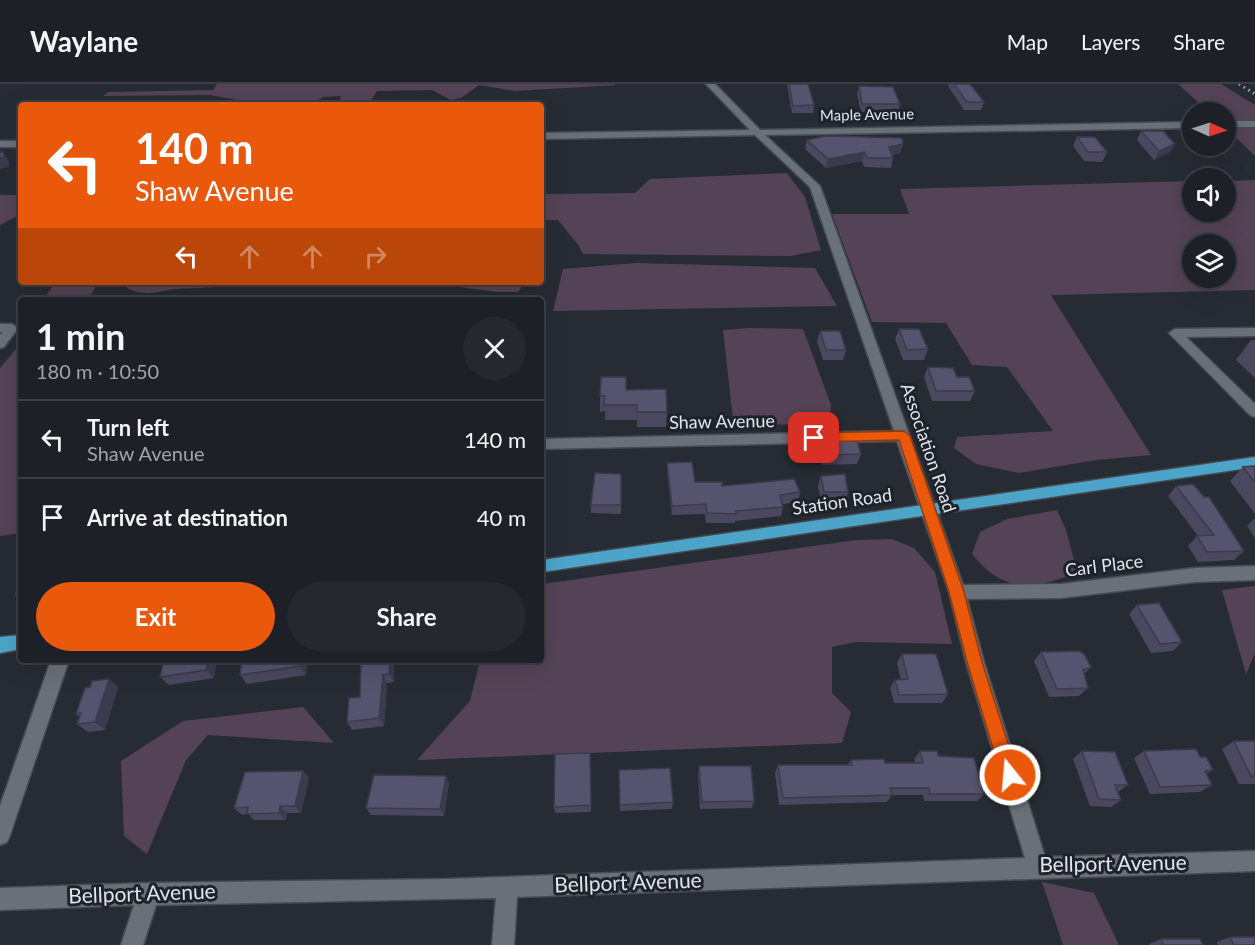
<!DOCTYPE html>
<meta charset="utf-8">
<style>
body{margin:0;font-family:Lato,sans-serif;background:#25292f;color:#f1f3f6;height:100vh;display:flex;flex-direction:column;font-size:22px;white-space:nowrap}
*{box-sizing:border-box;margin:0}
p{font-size:20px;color:#a0a3a7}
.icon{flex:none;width:33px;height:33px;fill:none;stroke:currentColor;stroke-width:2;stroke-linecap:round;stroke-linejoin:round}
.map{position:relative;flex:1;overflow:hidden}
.drawer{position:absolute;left:18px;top:213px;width:526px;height:366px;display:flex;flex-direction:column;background:#1d2127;border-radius:6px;box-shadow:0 6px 24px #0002,0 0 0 2px #3b3e44}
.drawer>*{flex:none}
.banner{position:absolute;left:18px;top:18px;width:526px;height:183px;border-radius:6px;box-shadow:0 6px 24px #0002,0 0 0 2px #3b3e44;background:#ea580c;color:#fff;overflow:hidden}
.needle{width:39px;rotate:93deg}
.buttons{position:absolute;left:1182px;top:18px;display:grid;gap:12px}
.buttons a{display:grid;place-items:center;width:54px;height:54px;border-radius:50%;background:#1d2127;box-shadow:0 6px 24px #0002,0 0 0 2px #3b3e44;font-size:30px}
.pin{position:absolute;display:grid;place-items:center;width:51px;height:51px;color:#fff;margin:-26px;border-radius:12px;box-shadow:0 3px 9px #0006}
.me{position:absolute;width:66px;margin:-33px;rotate:343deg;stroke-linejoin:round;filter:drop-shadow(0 0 4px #0008)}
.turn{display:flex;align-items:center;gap:21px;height:126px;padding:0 18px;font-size:27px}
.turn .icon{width:78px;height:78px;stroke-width:2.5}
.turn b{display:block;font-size:42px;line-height:51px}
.lanes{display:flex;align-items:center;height:57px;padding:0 18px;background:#0003;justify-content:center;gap:30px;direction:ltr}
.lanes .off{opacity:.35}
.round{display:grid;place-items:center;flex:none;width:63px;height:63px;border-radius:32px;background:#25292f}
.overview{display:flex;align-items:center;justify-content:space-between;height:102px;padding:0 18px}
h1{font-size:36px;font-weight:700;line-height:45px}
.button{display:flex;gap:12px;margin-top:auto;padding:12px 18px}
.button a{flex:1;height:69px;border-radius:36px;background:#ea580c;color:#fff;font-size:24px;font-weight:700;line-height:69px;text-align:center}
.button a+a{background:#25292f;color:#f1f3f6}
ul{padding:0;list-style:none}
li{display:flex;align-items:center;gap:18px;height:78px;padding:0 18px;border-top:2px solid #3b3e44}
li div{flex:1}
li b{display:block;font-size:22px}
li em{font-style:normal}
header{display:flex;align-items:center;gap:36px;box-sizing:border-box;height:84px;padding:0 30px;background:#1d2127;border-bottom:2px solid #3b3e44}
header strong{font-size:28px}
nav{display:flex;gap:33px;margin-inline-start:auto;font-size:21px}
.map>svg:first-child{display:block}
.green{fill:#544356;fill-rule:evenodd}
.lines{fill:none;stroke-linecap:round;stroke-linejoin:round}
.minor-casing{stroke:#464a51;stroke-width:3}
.major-casing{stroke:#464a51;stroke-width:3}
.minor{fill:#6a7079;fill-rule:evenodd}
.major{fill:#4ca5c8;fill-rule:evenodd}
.rail{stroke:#a0a4aa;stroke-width:3;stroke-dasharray:1.5 4;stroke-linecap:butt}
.wall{fill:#4a475f}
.shaded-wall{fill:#3c3a4d}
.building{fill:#56536e;stroke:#3c3a4d;stroke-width:1.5}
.route{fill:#ea580c;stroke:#983908;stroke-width:1.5}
.labels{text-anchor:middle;stroke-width:6;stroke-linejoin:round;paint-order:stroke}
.far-street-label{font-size:15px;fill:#e1e5ea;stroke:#1e222a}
.street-label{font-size:18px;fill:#e1e5ea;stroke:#1e222a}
.near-street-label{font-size:21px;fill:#e1e5ea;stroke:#1e222a}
</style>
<header>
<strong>Waylane</strong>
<nav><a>Map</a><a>Layers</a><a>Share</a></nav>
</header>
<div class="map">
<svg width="1255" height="861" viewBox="0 0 1255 861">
<rect width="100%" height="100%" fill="#272c34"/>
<!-- green -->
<path class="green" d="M217,0H613L616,1L515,7L479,1L461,14L451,16L432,6L377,7L368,21H338L341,12L323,13L311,21H248V18L210,11L103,12L108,8L213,6Z
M1178,0H1221L1255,21V72L1226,44V28H1209Z
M787,89L805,113L821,166L791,172L583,170L579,162L558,136H542V110L635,109L650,95Z
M1255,96V206L1051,211L1151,371L1096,376L1019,389L976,380L954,364L957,353L1053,347L1007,283L972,281L946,239L872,238L832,130H909L900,105L1192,97V128H1226V97ZM1192,160H1226V194H1192Z
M0,111H21V130L0,141Z
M636,179L815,184L837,222L553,227L563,185Z
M56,198H99L88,215L43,216Z
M127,198H327L174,205C155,209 140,213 124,202Z
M421,198H525L518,208H497Z
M750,244L803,245L831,321L830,333C799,344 765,341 733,336L723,246Z
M21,259V449L0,452V284Z
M1057,426L1066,446L1076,484C1069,493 1062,494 1052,497C1018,507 994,498 972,470L980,448L1007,435Z
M892,455L914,464L935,488L952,560L856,558L832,563V609L851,628L842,659L417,676L470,617L480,576H542V500L856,456Z
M1255,502V569L1246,590L1222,506Z
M303,623L334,659L208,651L186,676L147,770L124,752L121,677L183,637Z
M1042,798L1094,809L1119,861H1063Z"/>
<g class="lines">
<defs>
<path id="minor" d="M706,0H715L760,46L1192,38V44L765,51L820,102L963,501L1061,500L1195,484L1255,482V496L1195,498L1061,514L967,515L984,578L1045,773L1255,767V787L517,813L514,861H492L496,814L156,821L143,861H121L134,821L0,826V804L149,799L447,795L1025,774L966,578L949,508L897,357L542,365V355L894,347L810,103L755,51L542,55V49L750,46Z
M1226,37H1255V43H1226Z
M0,57H21V63H0Z
M0,240H12L18,244L4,263L0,264V251L3,248H0Z
M1255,244V252L1186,253L1255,320V333L1250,331L1169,249L1175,245Z
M51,576H69L10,751L7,758L0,761V722Z"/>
<path id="major" d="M1255,373V383L542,488V476Z
M21,551V565L0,569V553Z"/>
</defs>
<!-- minor casing -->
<use href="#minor" class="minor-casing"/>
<!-- major casing -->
<use href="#major" class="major-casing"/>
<!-- minor -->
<use href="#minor" class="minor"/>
<!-- major -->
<use href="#major" class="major"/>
<!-- rail -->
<path class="rail" d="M1239,0L1255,10"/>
</g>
<!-- wall -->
<path class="wall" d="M787,0H808L814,21L813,29H792Z
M948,0H970L984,18L981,26H964L948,2Z
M859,2L900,19L898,29L861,28L857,10Z
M1141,47L1175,60L1170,68L1154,76L1137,56Z
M1077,53L1107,68L1102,78L1084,77L1073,62Z
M807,56L903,60L900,69L892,71L893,74L891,84L864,83L862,77L826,84L805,65Z
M899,245L928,265L924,276H903L895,255Z
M820,247L846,266L843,276H823L817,257Z
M1251,256H1255V294L1236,276Z
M928,283L957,293L975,307L970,317H932L924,293Z
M626,306L667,328L666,343H637V336H605V327L600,328V312Z
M821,357L861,370L857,380L822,381L819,367Z
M667,379L695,398L722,402L800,408L798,418L783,420V423L781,432L735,437V439H706L705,430L672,431L667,389Z
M1255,382V430L1230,397L1243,383Z
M621,390V430L591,429V421Z
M821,392L848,408L845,418L821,417L818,402Z
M1176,402L1244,467L1234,476L1198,478L1188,462L1197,452H1198L1168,412Z
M1255,434V454L1247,442Z
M21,498V516L15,511Z
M1137,521L1182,558L1173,567L1151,569L1129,530Z
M1041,568L1091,583L1084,590L1088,604L1079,612L1049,613L1034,577Z
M902,570L948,610L942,619H894L890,604L895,596H901L897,579Z
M217,576L214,594L169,601L160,593Z
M307,576L306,591L247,600L240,591Z
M361,576H394V598L387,599L384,642L352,646L347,638L360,613Z
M109,595L118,603L105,646L88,648L77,640L80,633L76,630L90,603Z
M1234,657H1255V700H1239L1222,665Z
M920,667L938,672L984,710L977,717H924L923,711H892L887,718L779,721L775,689L778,681H848L851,676L885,679H915L914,675Z
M1082,667L1128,701L1118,708L1121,716L1111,723L1090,722L1073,675Z
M1144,667L1200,673L1213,686L1206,690L1212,701L1200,708L1150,710L1134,674Z
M591,677V728L555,729L554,723Z
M699,682L754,717L752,724L700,725L698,689Z
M619,686L673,718L672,725L620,727Z
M303,687L309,694L301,729H287L286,736H254L248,730L242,731L234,724Z
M449,699L444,732L371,731L366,724Z
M1230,853L1255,861H1218L1217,858Z
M1161,855L1203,861H1150L1149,860Z"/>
<!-- shaded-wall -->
<path class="shaded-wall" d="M903,60L900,69L886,72L889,63Z
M1175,60L1170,68L1154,76L1159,67Z
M3,68L9,77V83L0,85V74Z
M865,68L862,77L826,84L828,75Z
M208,576H217L214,594L206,586Z
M301,576H307L306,591L300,582Z
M390,576H394V598L389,590Z
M383,591L387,599L384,642L379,634Z
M109,595L118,603L105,646L95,638Z
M590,669L591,677V728V721Z
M303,687L309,694L301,729L295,722Z
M446,692L449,699L444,732L440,725Z
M280,722L287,729L286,736L279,729Z"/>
<!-- building -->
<path class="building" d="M789,0H808L814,21L793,22Z
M954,0H970L984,18H967Z
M859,2L893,3L900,20H862Z
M1141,47H1163L1175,60L1159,67Z
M826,52L902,54L903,60L889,63L893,74H867L865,68L828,75L807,56Z
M1077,53H1095L1107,68H1088Z
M0,68H3L4,74H0Z
M899,245H919L928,265L907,266Z
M820,247H840L846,266H826Z
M928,283L953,284L957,293H969L975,307H936Z
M601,293H626V306L666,305L667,328H637V321H604L605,312H600Z
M821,357H857L861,370L825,371Z
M692,378L695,398H722V402L794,395L800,408L780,411L783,423L736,427V430L707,429L706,420L672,422L667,379Z
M1255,382V398L1243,383Z
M595,389L621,390V421H591Z
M845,390L848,408H824L821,392Z
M1193,400L1204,413H1209L1244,467L1207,468L1197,452L1214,451L1176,402Z
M21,498V510L15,511Z
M1159,519L1182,558L1160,560L1137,521Z
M1079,567L1084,570L1091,583L1083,586L1088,604L1057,605L1041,568Z
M902,570H936L948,610L899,611L895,596L908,595Z
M164,576H208L206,586L160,593Z
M242,576H301L300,582L240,591Z
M361,576H390L389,590L383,591L379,634L347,638L349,614L360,613Z
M109,595L95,638L77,640L81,629L76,630L85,604L90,603L92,597Z
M1234,657H1255V692H1251Z
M1196,665L1200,673H1206L1213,686L1205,687L1212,701L1160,703L1144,667Z
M920,667H937L938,672L974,674L984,710H930L929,704H890L892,711L783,714L778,681H852L851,676L884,675L885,679H923Z
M1082,667L1115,668L1128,701H1115L1121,716L1099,715Z
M590,669L591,721L554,723L555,670Z
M699,682H751L754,717L702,718Z
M670,684L673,718L620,721L619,686Z
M303,687L295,722H280L279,729L247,730L248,723L234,724L245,688Z
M374,691L446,692L440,725L366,724Z
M1230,853H1255V861H1234Z
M1161,855H1200L1203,861H1163Z"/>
<!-- route -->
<path class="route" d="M904,347L910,352L964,508L982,578L1018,691L1016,697L1010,700L1004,697L1001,691L967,578L949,508L899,356L814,358L808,354L814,349Z"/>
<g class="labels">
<!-- far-street labels -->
<g class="far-street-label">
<text transform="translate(867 31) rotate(-1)" y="5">Maple Avenue</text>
</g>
<!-- street labels -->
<g class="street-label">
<text transform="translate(722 338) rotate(-1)" y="6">Shaw Avenue</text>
<text transform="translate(928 364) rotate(71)" y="6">Association Road</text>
<text transform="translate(842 418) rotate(-8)" y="6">Station Road</text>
<text transform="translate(1104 482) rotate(-7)" y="6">Carl Place</text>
</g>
<!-- near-street labels -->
<g class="near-street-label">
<text transform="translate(1113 780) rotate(-1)" y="7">Bellport Avenue</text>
<text transform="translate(628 799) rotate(-2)" y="7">Bellport Avenue</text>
<text transform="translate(142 810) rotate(-2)" y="7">Bellport Avenue</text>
</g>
</g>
</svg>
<div class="buttons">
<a><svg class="needle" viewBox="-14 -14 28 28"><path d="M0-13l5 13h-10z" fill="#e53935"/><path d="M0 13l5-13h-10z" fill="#a0a3a7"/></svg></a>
<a><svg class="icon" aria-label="sound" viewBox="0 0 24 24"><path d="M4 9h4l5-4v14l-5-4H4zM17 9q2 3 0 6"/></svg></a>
<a><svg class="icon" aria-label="layers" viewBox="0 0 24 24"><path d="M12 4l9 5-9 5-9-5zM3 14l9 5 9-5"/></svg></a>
</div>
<div class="pin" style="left:814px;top:354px;background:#d93025"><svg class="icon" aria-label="arrive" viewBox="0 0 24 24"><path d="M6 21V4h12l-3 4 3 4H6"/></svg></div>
<svg class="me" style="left:1010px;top:691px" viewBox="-20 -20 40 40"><circle r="17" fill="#ea580c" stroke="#fff" stroke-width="3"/><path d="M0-11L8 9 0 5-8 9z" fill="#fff"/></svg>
<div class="banner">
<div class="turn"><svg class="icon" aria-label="left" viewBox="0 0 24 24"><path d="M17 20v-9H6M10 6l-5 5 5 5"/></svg><div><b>140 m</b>Shaw Avenue</div></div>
<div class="lanes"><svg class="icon" aria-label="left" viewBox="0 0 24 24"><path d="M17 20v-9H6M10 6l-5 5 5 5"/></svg><svg class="icon off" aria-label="ahead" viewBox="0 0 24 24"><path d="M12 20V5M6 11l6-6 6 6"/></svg><svg class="icon off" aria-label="ahead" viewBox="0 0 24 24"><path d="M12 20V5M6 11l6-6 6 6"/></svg><svg class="icon off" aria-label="right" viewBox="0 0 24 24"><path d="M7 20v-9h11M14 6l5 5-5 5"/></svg></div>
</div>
<section class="drawer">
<div class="overview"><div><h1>1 min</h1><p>180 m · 10:50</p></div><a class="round"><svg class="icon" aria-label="close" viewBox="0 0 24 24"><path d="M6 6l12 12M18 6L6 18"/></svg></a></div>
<ul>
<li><svg class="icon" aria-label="left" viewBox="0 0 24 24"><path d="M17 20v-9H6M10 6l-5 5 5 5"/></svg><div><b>Turn left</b><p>Shaw Avenue</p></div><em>140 m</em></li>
<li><svg class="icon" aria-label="arrive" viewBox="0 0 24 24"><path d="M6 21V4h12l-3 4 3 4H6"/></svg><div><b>Arrive at destination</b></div><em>40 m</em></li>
</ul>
<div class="button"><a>Exit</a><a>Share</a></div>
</section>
</div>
